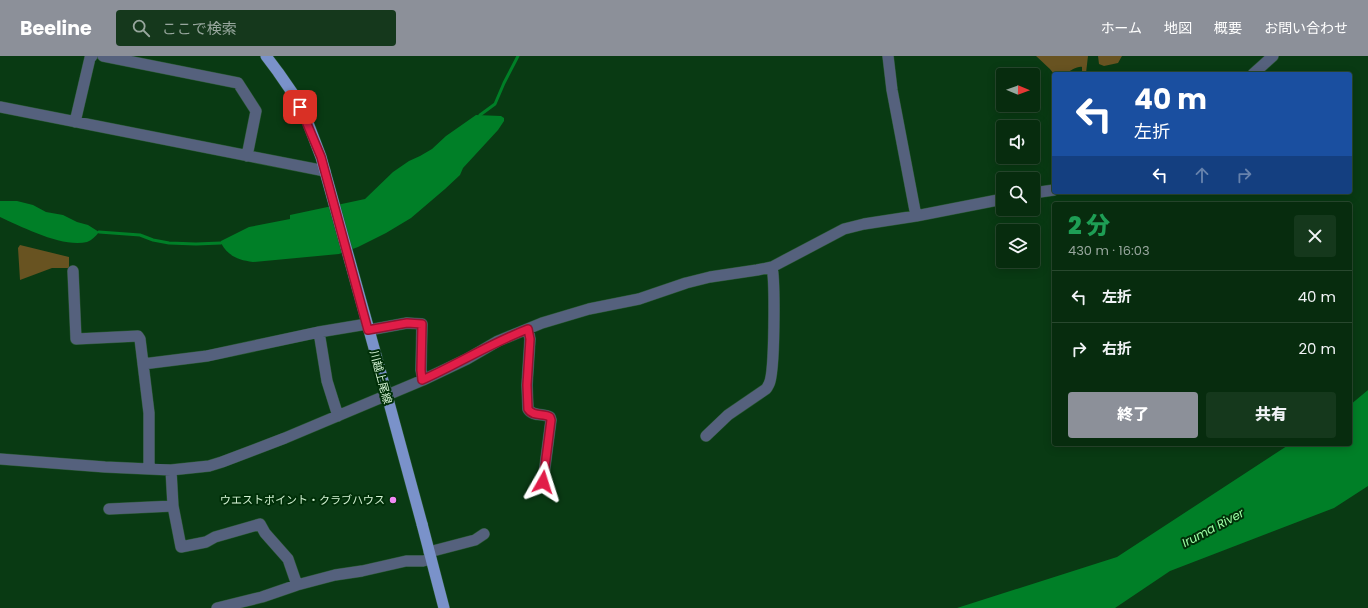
<!DOCTYPE html>
<html lang="ja">
<meta charset="utf-8">
<style>
body{margin:0;font-family:Poppins,"Noto Sans JP",sans-serif;background:#15381c;color:#f1f3f6;height:100vh;display:flex;flex-direction:column;font-size:15px;white-space:nowrap}
*{box-sizing:border-box;margin:0}
p{font-size:13px;color:#98a79e}
.icon{flex:none;width:22px;height:22px;fill:none;stroke:currentColor;stroke-width:2;stroke-linecap:round;stroke-linejoin:round}
.map{position:relative;flex:1;overflow:hidden}
.panel{position:absolute;left:1052px;top:146px;width:300px;height:244px;display:flex;flex-direction:column;background:#072c0e;border-radius:4px;box-shadow:0 2px 10px #0003,0 0 0 1px #28482e}
.panel>*{flex:none}
.top-card{position:absolute;left:1052px;top:16px;width:300px;height:122px;border-radius:4px;box-shadow:0 2px 10px #0003,0 0 0 1px #28482e;background:#1a4fa0;color:#fff;overflow:hidden}
.needle{width:26px;rotate:91deg}
.tools{position:absolute;left:996px;top:12px;display:grid;gap:8px}
.tools a{display:grid;place-items:center;width:44px;height:44px;border-radius:4px;background:#072c0e;box-shadow:0 2px 10px #0003,0 0 0 1px #28482e;font-size:20px}
.pin{position:absolute;display:grid;place-items:center;width:34px;height:34px;color:#fff;margin:-17px;border-radius:8px;box-shadow:0 2px 6px #0006}
.me{position:absolute;width:44px;margin:-22px;rotate:6deg;stroke-linejoin:round;filter:drop-shadow(0 0 3px #0008)}
.turn{display:flex;align-items:center;gap:14px;height:84px;padding:0 16px;font-size:18px}
.turn .icon{width:52px;height:52px;stroke-width:2.5}
.turn b{display:block;font-size:28px;line-height:34px}
.lanes{display:flex;align-items:center;height:38px;padding:0 16px;background:#0003;justify-content:center;gap:20px;direction:ltr}
.lanes .off{opacity:.35}
.round{display:grid;place-items:center;flex:none;width:42px;height:42px;border-radius:4px;background:#15381c}
.summary{display:flex;align-items:center;justify-content:space-between;height:68px;padding:0 16px}
h1{font-size:24px;font-weight:800;line-height:30px;color:#1e9e55}
.action{display:flex;gap:8px;margin-top:auto;padding:8px 16px}
.action a{flex:1;height:46px;border-radius:4px;background:#8c9099;color:#fff;font-size:16px;font-weight:800;line-height:46px;text-align:center}
.action a+a{background:#15381c;color:#f1f3f6}
ul{padding:0;list-style:none}
li{display:flex;align-items:center;gap:12px;height:52px;padding:0 16px;border-top:1px solid #28482e}
li div{flex:1}
li b{display:block;font-size:15px}
li em{font-style:normal}
header{display:flex;align-items:center;gap:24px;box-sizing:border-box;height:56px;padding:0 20px;background:#8c9099;color:#fff}
header strong{font-size:19px}
nav{display:flex;gap:22px;margin-inline-start:auto;font-size:14px}
.search{width:280px;height:36px;background:#15381c;display:flex;align-items:center;gap:10px;box-sizing:border-box;padding:0 14px;border-radius:4px;color:#98a79e;font-size:15px}
.map>svg:first-child{display:block}
.green{fill:#685321}
.water{fill:#007f27}
.lines{fill:none;stroke-linecap:round;stroke-linejoin:round}
.stream{stroke:#007f27;stroke-width:3}
.minor-casing{stroke:#295832;stroke-width:12}
.primary-casing{stroke:#295832;stroke-width:12}
.minor{stroke:#55617d;stroke-width:11}
.primary{stroke:#7a92ca;stroke-width:11}
.primary-bridge-casing{stroke:#295832;stroke-width:12;stroke-linecap:butt}
.primary-bridge{stroke:#7a92ca;stroke-width:11}
.route-casing{stroke:#92132f;stroke-width:10}
.route{stroke:#e11d48;stroke-width:7}
.poi-dot{fill:#f18af4;stroke:#002f08;stroke-width:1.5}
.labels{text-anchor:middle;stroke-width:4;stroke-linejoin:round;paint-order:stroke}
.street-label{font-size:11px;fill:#d4f3d5;stroke:#002f08}
.poi-label{font-size:11px;fill:#d4f3d5;stroke:#002f08;text-anchor:end}
.water-label{font-size:12px;font-style:italic;fill:#9effa7;stroke:#002f08}
</style>
<header>
<strong>Beeline</strong>
<div class="search"><svg class="icon" aria-label="search" viewBox="0 0 24 24"><circle cx="10" cy="10" r="6"/><path d="M15 15l6 6"/></svg>ここで検索</div>
<nav><a>ホーム</a><a>地図</a><a>概要</a><a>お問い合わせ</a></nav>
</header>
<div class="map">
<svg width="1368" height="552" viewBox="0 0 1368 552">
<rect width="100%" height="100%" fill="#093a13"/>
<!-- green -->
<path class="green" d="M1036,0H1088L1086,17L1082,18V11C1078,10 1069,15 1066,18H1054C1049,11 1042,6 1036,0Z
M1098,0H1122L1118,7L1104,10L1099,8Z
M20,189L69,201V212H52L20,224L18,192Z"/>
<!-- water -->
<path class="water" d="M476,59L501,60L504,62V65L498,74L463,112L460,119L445,133L411,162L386,177L358,191L339,198L253,206C238,204 228,200 221,187V185L249,171L290,163V159L365,143L393,116L409,105L420,100L432,93L446,80Z
M0,145H17L33,149L46,156L63,159L77,166L88,169L99,176C96,180 92,184 87,186C63,192 22,171 0,161Z
M1368,334V430L1334,452L1170,515L1115,552H957L1117,501L1290,388H1350V349Z"/>
<g class="lines">
<!-- stream -->
<path class="stream" d="M480,59L495,48L504,27L518,0
M99,176L140,179L153,184L169,187L196,188L221,187"/>
<defs>
<path id="minor" d="M103,0L238,27L256,55L247,100
M888,0L892,34L916,160
M1253,18L1273,0
M0,51L325,115
M75,66L90,2L92,0
M1033,137L1054,134
M73,215L76,283L138,280L140,283L149,357V413
M528,273L530,283L527,329L528,353C533,361 543,357 550,361L551,364L543,426
M369,274L407,267L422,268L421,314L423,324
M319,276L327,325L338,360
M143,308L207,300L319,276L367,268
M706,380L728,359L766,333C767,332 768,330 769,328C775,317 775,225 772,211
M0,403L105,411L171,414L209,410L222,406L285,382L423,324L467,303L498,285L542,267L589,253L639,243L686,227L710,221L757,214L772,211L844,173L864,168L916,160L1003,143
M171,414L173,450L181,491L206,486L215,481L260,468L265,477L288,503L297,529
M109,453L173,450
M429,496L475,484L484,478
M217,552L262,541L297,529L335,519L362,515L406,505H423L431,503"/>
<path id="primary" d="M266,0L278,16L296,42L305,59L321,101L379,310
M422,468L444,552"/>
</defs>
<!-- minor casing -->
<use href="#minor" class="minor-casing"/>
<!-- primary casing -->
<use href="#primary" class="primary-casing"/>
<!-- minor -->
<use href="#minor" class="minor"/>
<!-- primary -->
<use href="#primary" class="primary"/>
<defs>
<path id="primary-bridge" d="M379,310L422,468"/>
</defs>
<!-- primary-bridge casing -->
<use href="#primary-bridge" class="primary-bridge-casing"/>
<!-- primary-bridge -->
<use href="#primary-bridge" class="primary-bridge"/>
</g>
<g class="lines">
<defs>
<path id="route" d="M300,51L321,101L368,274L407,267L422,268L421,314L422,324C458,308 491,287 528,273L530,283L527,329L528,353C533,361 543,357 550,361L551,364L543,426"/>
</defs>
<!-- route casing -->
<use href="#route" class="route-casing"/>
<!-- route -->
<use href="#route" class="route"/>
</g>
<!-- markers -->
<circle class="poi-dot" cx="393" cy="444" r="4"/>
<g class="labels">
<!-- street labels -->
<g class="street-label">
<text transform="translate(381 321) rotate(75)" y="4">川越上尾線</text>
</g>
<!-- poi labels -->
<g class="poi-label">
<text x="385" y="448">ウエストポイント・クラブハウス</text>
</g>
<!-- water labels -->
<g class="water-label">
<text transform="translate(1213 472) rotate(-28)" y="4">Iruma River</text>
</g>
</g>
</svg>
<div class="tools">
<a><svg class="needle" viewBox="-14 -14 28 28"><path d="M0-13l5 13h-10z" fill="#e53935"/><path d="M0 13l5-13h-10z" fill="#98a79e"/></svg></a>
<a><svg class="icon" aria-label="sound" viewBox="0 0 24 24"><path d="M4 9h4l5-4v14l-5-4H4zM17 9q2 3 0 6"/></svg></a>
<a><svg class="icon" aria-label="search" viewBox="0 0 24 24"><circle cx="10" cy="10" r="6"/><path d="M15 15l6 6"/></svg></a>
<a><svg class="icon" aria-label="layers" viewBox="0 0 24 24"><path d="M12 4l9 5-9 5-9-5zM3 14l9 5 9-5"/></svg></a>
</div>
<div class="pin" style="left:300px;top:51px;background:#d93025"><svg class="icon" aria-label="arrive" viewBox="0 0 24 24"><path d="M6 21V4h12l-3 4 3 4H6"/></svg></div>
<svg class="me" style="left:543px;top:426px" viewBox="-20 -20 40 40"><path d="M0-17L14 15 0 8-14 15z" fill="#e11d48" stroke="#fff" stroke-width="4"/></svg>
<div class="top-card">
<div class="turn"><svg class="icon" aria-label="left" viewBox="0 0 24 24"><path d="M17 20v-9H6M10 6l-5 5 5 5"/></svg><div><b>40 m</b>左折</div></div>
<div class="lanes"><svg class="icon" aria-label="left" viewBox="0 0 24 24"><path d="M17 20v-9H6M10 6l-5 5 5 5"/></svg><svg class="icon off" aria-label="ahead" viewBox="0 0 24 24"><path d="M12 20V5M6 11l6-6 6 6"/></svg><svg class="icon off" aria-label="right" viewBox="0 0 24 24"><path d="M7 20v-9h11M14 6l5 5-5 5"/></svg></div>
</div>
<section class="panel">
<div class="summary"><div><h1>2 分</h1><p>430 m · 16:03</p></div><a class="round"><svg class="icon" aria-label="close" viewBox="0 0 24 24"><path d="M6 6l12 12M18 6L6 18"/></svg></a></div>
<ul>
<li><svg class="icon" aria-label="left" viewBox="0 0 24 24"><path d="M17 20v-9H6M10 6l-5 5 5 5"/></svg><div><b>左折</b></div><em>40 m</em></li>
<li><svg class="icon" aria-label="right" viewBox="0 0 24 24"><path d="M7 20v-9h11M14 6l5 5-5 5"/></svg><div><b>右折</b></div><em>20 m</em></li>
</ul>
<div class="action"><a>終了</a><a>共有</a></div>
</section>
</div>
